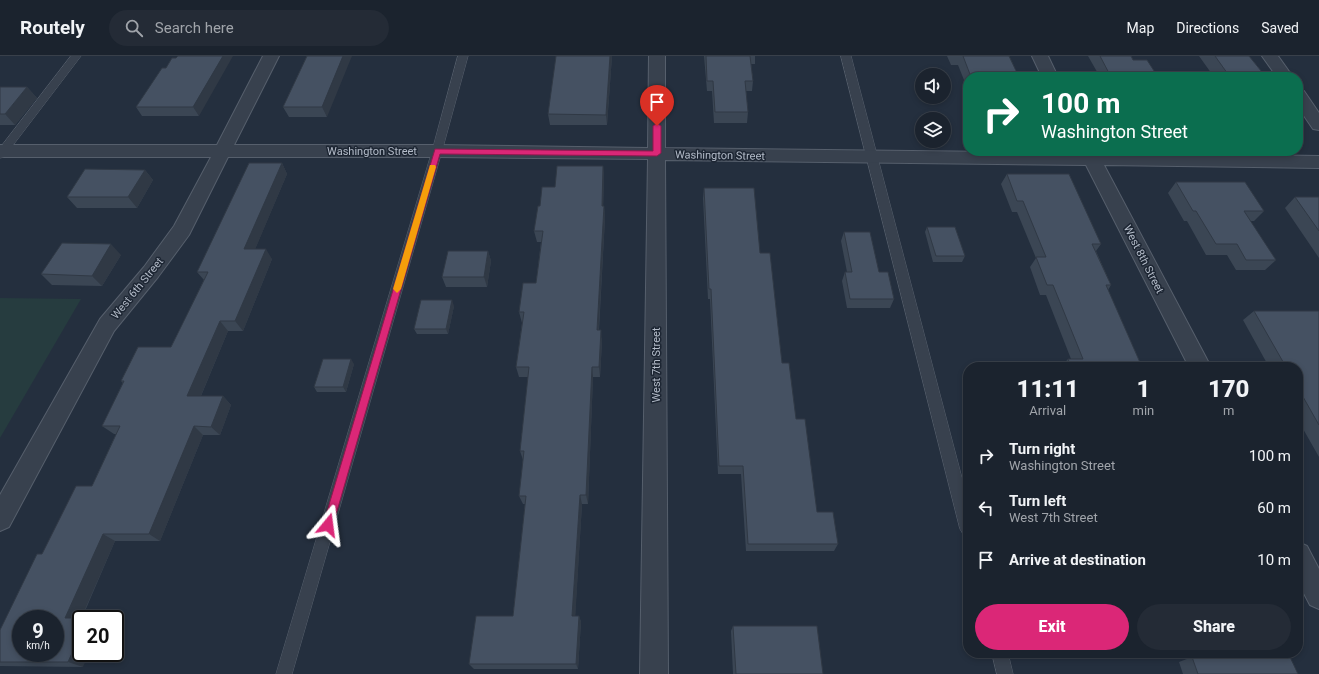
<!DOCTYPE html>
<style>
body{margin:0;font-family:Roboto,sans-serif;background:#242b36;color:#f1f3f6;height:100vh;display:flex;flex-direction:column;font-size:15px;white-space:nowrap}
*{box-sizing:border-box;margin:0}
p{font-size:13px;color:#a0a4aa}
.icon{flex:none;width:22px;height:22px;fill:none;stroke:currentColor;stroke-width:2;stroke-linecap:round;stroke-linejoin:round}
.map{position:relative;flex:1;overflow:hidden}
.panel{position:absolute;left:963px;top:306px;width:340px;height:296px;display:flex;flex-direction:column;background:#1b232e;border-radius:16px;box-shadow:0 2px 6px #0003,0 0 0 1px #39404a}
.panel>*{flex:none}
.guide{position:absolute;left:963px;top:16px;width:340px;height:84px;border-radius:16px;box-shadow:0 2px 6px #0003,0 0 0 1px #39404a;background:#0b6e4f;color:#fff;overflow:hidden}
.controls{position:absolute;left:915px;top:12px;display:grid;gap:8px}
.controls a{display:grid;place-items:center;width:36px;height:36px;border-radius:50%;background:#1b232e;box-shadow:0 2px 6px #0003,0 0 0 1px #39404a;font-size:20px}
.speed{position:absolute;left:12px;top:554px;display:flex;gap:8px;font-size:20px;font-weight:700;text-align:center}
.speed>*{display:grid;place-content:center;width:52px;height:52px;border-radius:50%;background:#1b232e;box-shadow:0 2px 6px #0003,0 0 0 1px #39404a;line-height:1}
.speed small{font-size:10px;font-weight:400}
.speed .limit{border:2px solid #111;border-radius:6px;background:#fff;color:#111}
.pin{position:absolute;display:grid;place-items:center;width:34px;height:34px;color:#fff;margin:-41px -17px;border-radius:50% 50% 50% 0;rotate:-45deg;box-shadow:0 0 4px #0007}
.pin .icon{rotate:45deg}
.me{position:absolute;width:44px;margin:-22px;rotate:16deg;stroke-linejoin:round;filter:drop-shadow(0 0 3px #0008)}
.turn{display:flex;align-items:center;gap:14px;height:84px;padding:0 12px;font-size:18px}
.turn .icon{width:52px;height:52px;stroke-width:2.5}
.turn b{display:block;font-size:28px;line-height:34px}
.eta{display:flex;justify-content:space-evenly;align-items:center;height:68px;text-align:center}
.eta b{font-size:24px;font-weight:800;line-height:28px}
.button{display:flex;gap:8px;margin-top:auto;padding:8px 12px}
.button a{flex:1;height:46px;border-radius:24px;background:#db2777;color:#fff;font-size:16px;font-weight:800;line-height:46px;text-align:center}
.button a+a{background:#242b36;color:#f1f3f6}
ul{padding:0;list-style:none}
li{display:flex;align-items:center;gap:12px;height:52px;padding:0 12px}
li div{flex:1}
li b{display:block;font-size:15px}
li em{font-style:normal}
header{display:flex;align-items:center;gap:24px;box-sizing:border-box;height:56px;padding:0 20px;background:#1b232e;border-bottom:1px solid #39404a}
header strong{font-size:19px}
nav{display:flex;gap:22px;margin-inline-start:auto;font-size:14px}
.search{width:280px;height:36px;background:#242b36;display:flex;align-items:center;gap:10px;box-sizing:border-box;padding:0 14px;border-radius:22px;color:#a0a4aa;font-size:15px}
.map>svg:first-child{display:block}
.green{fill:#263c3f}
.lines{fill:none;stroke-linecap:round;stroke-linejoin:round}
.service-casing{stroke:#565f6c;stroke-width:1}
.minor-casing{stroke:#565f6c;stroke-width:2}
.service{fill:#38414e;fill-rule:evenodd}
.minor{fill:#38414e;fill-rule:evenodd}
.wall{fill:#3b4654}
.shaded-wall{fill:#303945}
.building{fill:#455162;stroke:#303945;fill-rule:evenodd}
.route{fill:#db2777;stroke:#8e194d}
.slow{fill:#f59e0b}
.labels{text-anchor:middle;stroke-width:3;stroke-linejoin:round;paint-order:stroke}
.street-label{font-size:11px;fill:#b4bcc9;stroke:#1d2633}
</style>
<header>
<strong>Routely</strong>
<div class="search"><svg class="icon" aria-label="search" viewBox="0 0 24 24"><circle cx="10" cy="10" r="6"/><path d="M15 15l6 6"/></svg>Search here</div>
<nav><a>Map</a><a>Directions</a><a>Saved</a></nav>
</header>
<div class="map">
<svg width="1319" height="618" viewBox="0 0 1319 618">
<rect width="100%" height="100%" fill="#242f3e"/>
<!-- green -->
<path class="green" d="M0,242L81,243L0,382Z"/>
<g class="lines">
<defs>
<path id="service" d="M71,0H81L4,101L0,102V92Z
M458,0H468L442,95L292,618H276L432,95Z
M841,0H851L968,445V480L963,478L960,473Z
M992,597H1008L1013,618H997Z"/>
<path id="minor" d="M263,0H279L234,89H437L648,92L649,0H665V92L1080,97L1079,95H1097L1098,97L1319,100V112L1104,109L1211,311H1189L1086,109L665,104L668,618H640L648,103L437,101H228L189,179L158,221L114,275L9,471L0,475V439L100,263L144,211L174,170L211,101H0V89H217Z
M1032,0H1048L1058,21H1042Z
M1262,0H1278L1293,21H1277Z
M1298,34L1304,35L1319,57V74L1313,73L1298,51Z
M1298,486L1307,490L1319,513V553L1310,549L1298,526Z"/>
</defs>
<!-- service casing -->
<use href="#service" class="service-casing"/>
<!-- minor casing -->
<use href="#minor" class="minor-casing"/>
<!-- service -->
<use href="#service" class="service"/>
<!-- minor -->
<use href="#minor" class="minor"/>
</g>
<!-- wall -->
<path class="wall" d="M307,0L327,61H289L283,51Z
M612,0L607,69H550L548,58Z
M704,0H755V8H751L753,25L752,35H746L748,56L747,67H714L712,35H707Z
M947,0H1009L1019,21H968V34L958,9H951Z
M1088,0H1131L1133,4L1158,21H1100Z
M1199,0H1249L1266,21H1214Z
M172,2L199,60H142L136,51L166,12Z
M0,31H27L37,42L15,69H0Z
M282,107L287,118L255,193L272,203L243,275H228L201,340H223L231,349L220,379H203L160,485H115L82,562H88L91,563H81L83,611L0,610V574L42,498L92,430L116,378H114L102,370L123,327L121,325L171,291L204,224L197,216Z
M603,110L604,122L603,150H604L605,162L599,274L602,285L600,321H593L588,448H582L575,560H579L581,566L578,613H474L469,608L513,560L525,448H523L519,440L523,404L520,395L528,321H519L516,311L522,267L519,256L536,227L541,186H537L534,175L540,150L555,131Z
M145,114L153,124L137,152H77L67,141Z
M1007,118L1101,188L1096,195L1111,229L1108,234L1142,311H1061L1068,303H1071L1046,239H1040L1030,211L1036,202L1017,156H1012L1001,128Z
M1176,126L1264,155L1254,165H1250L1276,204L1265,214H1236L1227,199H1206L1187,165H1184L1168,137Z
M704,132L760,197L782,307L796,363L817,456L838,488L834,495H746L741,418H718L710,243H708L703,142Z
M1295,141H1319V202L1285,152Z
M927,171L965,200L962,206H933L925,176Z
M844,176L879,216L894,243L890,252H847L842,225L845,216H847L841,185Z
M488,195L491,205L487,231H446L442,221Z
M121,199L102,230L52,229L41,218Z
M454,250L448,278H417L414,273Z
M1254,255H1319V401L1298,364V311H1269L1243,264Z
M354,308L346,336H317L314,331Z
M968,316V325L966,318Z
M733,570L823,618H733L731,575Z
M1203,597H1273L1275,601L1298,618H1183L1179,606L1192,601H1205Z"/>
<!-- shaded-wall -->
<path class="shaded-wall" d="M223,0H233L199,60L193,51Z
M343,0H352L327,61L322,51Z
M610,0H612L607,69L606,59Z
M27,31L37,42L15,69L5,58Z
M282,107L287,118L251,203L244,193Z
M603,110L604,122L603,162L602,150Z
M145,114L153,124L137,152L128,141Z
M604,150L605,162L598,285L597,274Z
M111,188L121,199L102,230L92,220Z
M266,193L272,203L243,275L235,265Z
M488,195L491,205L487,231L484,221Z
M452,244L454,250L448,278L446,273Z
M220,265L228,275L197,349L187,340Z
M601,274L602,285L600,321L599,311Z
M351,303L354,308L346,336L343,331Z
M592,311L593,321L588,448L586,439Z
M223,340L231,349L220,379L211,371Z
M194,370L203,379L160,485L149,478Z
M580,439L582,448L575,566L572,560Z
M103,478L115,485L79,567L65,562Z
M579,560L581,566L578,613L576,608Z
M81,577V597H89L83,611L68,606Z"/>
<!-- building -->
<path class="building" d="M178,0H223L193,51H136L162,12H166L172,2H176Z
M307,0H343L322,51H283Z
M556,0H610L606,59L548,58Z
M706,0H750L753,25H745L748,56H715L713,25H707Z
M963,0H1009L1019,21H971Z
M1100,0H1131L1133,4H1147L1158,21H1111Z
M1215,0H1249L1266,21H1230Z
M0,31H27L5,58H0Z
M249,107H282L244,193H266L235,265H220L187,340H223L211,371L194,370L149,478H103L65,562H88L87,563H81V577L68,606H0V574L37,498H42L76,430H92L120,370H102L124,325H121L138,291H171L208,216H197ZM21,563H55V597H21Z
M557,110H603L602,150H604L597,274H601L599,311H592L586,439H580L572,560H579L576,608H469L476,560H513L526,440H519L524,395H520L529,311H516L524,256H519L523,227H536L543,175H534L538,150H540L542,131H555Z
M85,113L145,114L128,141H67Z
M1007,118H1069L1101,188H1092L1111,229H1106L1142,311H1071L1068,303H1083L1053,229H1047L1036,201H1046L1023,145H1017Z
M1176,126H1245L1264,155H1244L1276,204H1246L1237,188H1216L1196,155H1193Z
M704,132H754L760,197H770L782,307H789L796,363H805L817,456H833L838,488H748L743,410H719L711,233H709Z
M1295,141H1319V175Z
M927,171H955L965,200H936Z
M844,176H870L879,216H888L894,243H850L845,216H852Z
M62,187L111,188L92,220L41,218Z
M448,195H488L484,221H442Z
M421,244H452L446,273H414Z
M1254,255H1319V369L1298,332V311H1286Z
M323,303H351L343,331H314Z
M733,570H817L823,618H736Z
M1219,597H1273L1275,601H1290L1298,618H1198L1192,601H1221Z"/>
<!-- route -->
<path class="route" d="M657,67L661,70V97L657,100L440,98L333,469L332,472L328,474L324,472L323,469L435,93L653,95V70Z"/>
<!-- slow -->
<path class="slow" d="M430,109H435L436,111L401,233L397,237L393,233Z"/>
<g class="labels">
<!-- street labels -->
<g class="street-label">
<text x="372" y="99">Washington Street</text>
<text transform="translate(720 99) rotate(1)" y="4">Washington Street</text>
<text transform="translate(1144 203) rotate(63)" y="4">West 8th Street</text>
<text transform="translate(137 232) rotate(-51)" y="4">West 6th Street</text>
<text transform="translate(656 309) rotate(-90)" y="4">West 7th Street</text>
</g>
</g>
</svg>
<div class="controls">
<a><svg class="icon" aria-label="sound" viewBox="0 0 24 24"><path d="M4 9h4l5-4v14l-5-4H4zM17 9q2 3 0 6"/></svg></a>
<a><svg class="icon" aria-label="layers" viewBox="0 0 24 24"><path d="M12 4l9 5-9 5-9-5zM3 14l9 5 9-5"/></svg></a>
</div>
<div class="speed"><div>9<small>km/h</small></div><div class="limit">20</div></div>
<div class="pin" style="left:657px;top:70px;background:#d93025"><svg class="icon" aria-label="arrive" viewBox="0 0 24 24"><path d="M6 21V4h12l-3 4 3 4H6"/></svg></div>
<svg class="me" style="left:328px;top:469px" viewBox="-20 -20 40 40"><path d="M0-17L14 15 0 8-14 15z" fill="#db2777" stroke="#fff" stroke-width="4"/></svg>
<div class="guide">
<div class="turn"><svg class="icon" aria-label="right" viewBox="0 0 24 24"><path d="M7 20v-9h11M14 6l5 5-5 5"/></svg><div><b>100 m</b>Washington Street</div></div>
</div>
<section class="panel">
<div class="eta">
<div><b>11:11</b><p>Arrival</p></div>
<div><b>1</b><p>min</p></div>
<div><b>170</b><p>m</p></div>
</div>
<ul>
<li><svg class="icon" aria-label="right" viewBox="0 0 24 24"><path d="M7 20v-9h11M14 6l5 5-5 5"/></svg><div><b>Turn right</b><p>Washington Street</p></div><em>100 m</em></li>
<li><svg class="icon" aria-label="left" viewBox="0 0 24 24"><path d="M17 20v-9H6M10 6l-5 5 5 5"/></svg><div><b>Turn left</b><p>West 7th Street</p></div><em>60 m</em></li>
<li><svg class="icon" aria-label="arrive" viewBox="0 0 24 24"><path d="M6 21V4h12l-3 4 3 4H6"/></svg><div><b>Arrive at destination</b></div><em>10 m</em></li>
</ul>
<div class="button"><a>Exit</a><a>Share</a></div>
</section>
</div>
